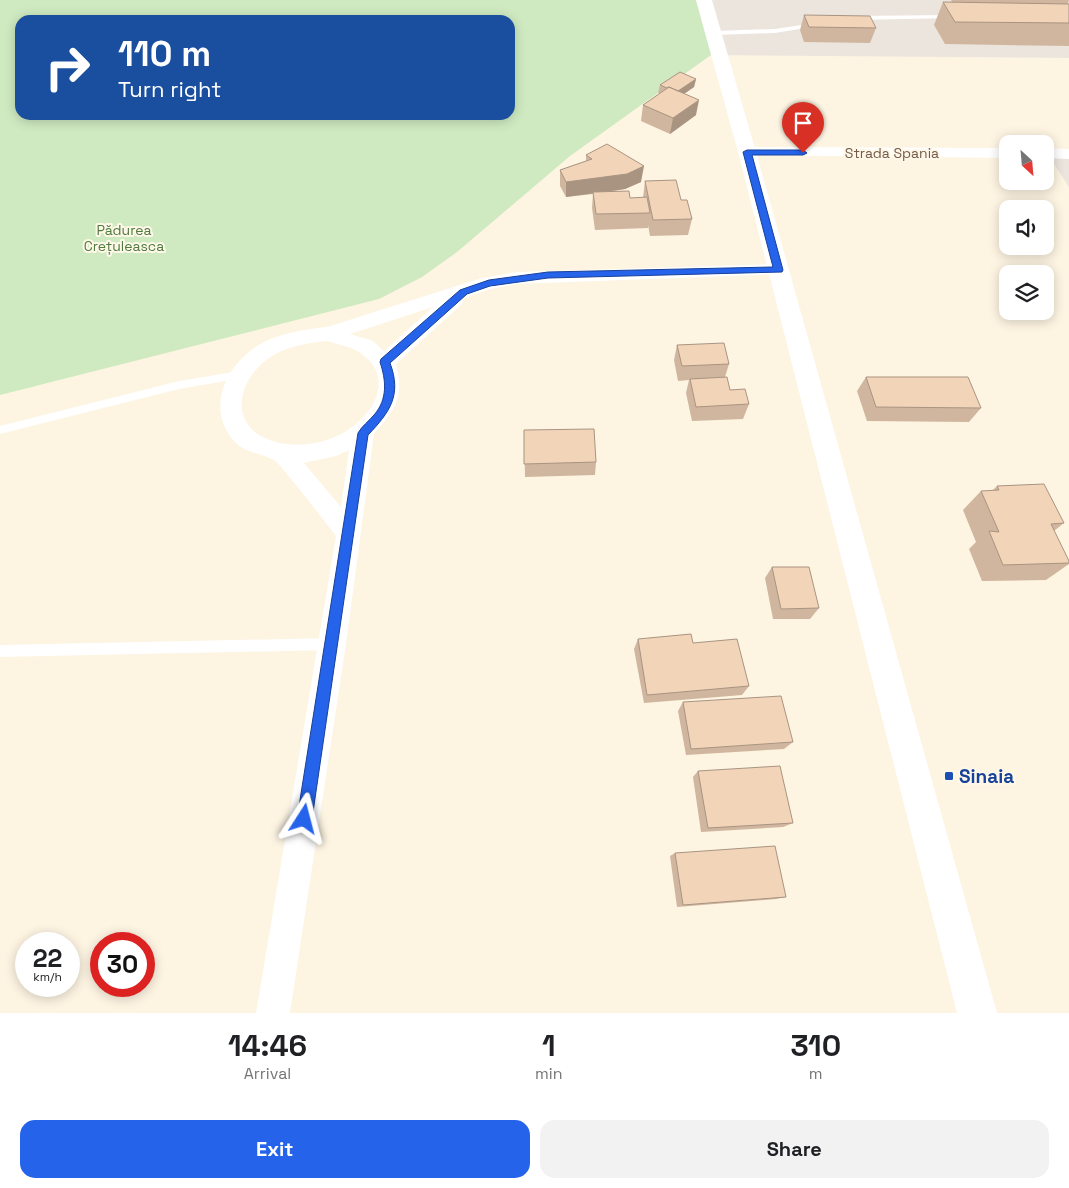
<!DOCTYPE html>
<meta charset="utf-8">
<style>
body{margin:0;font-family:"Space Grotesk",sans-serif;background:#f2f2f2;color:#202124;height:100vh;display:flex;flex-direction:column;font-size:19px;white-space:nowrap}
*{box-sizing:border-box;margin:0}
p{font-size:16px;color:#757577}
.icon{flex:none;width:28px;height:28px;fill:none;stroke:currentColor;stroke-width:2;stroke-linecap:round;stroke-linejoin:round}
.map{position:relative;height:1013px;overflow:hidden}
.drawer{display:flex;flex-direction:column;background:#fff;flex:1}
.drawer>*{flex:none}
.banner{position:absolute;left:15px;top:15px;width:500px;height:105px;border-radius:15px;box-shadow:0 2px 12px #0003;background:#1a4fa0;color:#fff;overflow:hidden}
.needle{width:32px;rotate:154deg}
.controls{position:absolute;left:999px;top:135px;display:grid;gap:10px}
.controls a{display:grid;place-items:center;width:55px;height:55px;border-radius:10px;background:#fff;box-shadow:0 2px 12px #0003;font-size:25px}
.speed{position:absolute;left:15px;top:932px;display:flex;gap:10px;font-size:25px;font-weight:700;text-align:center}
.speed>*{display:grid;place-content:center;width:65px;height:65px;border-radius:50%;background:#fff;box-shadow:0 2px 12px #0003;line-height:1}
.speed small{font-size:12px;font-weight:400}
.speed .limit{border:8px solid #d22;background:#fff;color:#111}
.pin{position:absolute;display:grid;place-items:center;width:42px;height:42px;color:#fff;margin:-51px -21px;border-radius:50% 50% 50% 0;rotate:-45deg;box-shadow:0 0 5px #0007}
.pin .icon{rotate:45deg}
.me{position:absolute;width:55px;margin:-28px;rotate:9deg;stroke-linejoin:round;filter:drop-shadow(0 0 4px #0008)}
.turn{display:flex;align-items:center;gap:18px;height:105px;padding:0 20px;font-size:22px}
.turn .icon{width:65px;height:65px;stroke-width:2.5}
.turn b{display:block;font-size:35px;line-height:42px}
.eta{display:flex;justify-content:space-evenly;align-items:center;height:85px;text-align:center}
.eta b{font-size:30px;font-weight:700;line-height:35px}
.cta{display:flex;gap:10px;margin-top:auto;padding:10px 20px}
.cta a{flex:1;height:58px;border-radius:15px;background:#2563eb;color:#fff;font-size:20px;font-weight:700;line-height:58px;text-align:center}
.cta a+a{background:#f2f2f2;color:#202124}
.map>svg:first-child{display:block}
.industrial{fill:#ebe5dd}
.green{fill:#cfeac1;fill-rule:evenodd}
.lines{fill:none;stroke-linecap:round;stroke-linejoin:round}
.service{fill:#fff;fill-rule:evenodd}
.minor{fill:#fff;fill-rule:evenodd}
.secondary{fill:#fff;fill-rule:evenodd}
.wall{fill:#d0b69f}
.shaded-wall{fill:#a99482}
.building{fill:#f2d4b9;stroke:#a99482}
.route{fill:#2563eb;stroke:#184099}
.transit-dot{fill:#1a4fb4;stroke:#fff8e9;stroke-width:2}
.labels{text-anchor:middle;stroke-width:4;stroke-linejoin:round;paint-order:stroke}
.far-street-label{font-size:14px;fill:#755b48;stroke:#fff8e9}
.far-park-label{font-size:14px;fill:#4d7b40;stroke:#fff8e9}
.near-transit-label{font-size:19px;font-weight:bold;fill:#164399;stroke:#fff8e9;text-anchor:start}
</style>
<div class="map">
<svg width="1069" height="1013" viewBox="0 0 1069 1013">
<rect width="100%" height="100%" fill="#fdf4e2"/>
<!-- industrial -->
<path class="industrial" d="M696,0H1064L1069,6V58L711,55Z
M1047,153L1069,154V187Z"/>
<!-- green -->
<path class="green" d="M0,0H696L711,55L570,156L457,252L422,277L379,299L0,395ZM20,20H510V115H20Z"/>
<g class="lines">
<!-- service -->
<path class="service" d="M951,15L953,16V18L855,20L852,18L855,16Z
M815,23L818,25L817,26L775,33L713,35L710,33L713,31L775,29Z
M239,371L244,375L243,378L179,389L0,434V426L179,381Z
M333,638L337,640L339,644L337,648L333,650L0,657V645Z"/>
<!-- minor -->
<path class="minor" d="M747,147L1008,148V158L741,155L739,152L741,149Z
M1045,148L1069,149V159L1045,158Z
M778,264L785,266L787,270L785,274L517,284L491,289L464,298L462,304L396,364C405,397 395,410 374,434L346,644L290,1013H256L336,536C328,526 280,463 274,460C260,453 244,453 233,440C204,405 229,360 264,342C283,333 305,329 327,327L482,278L517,272ZM433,307L384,351L373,341L350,334ZM327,341C336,344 350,346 359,352C402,380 367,426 330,439C311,446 285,447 267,439C225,421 241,375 272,356C289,346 307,343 327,341ZM349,450L341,507L304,463L336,456Z"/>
<!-- secondary -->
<path class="secondary" d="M696,0H712L756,152L997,1013H957L738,152Z"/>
</g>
<!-- wall -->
<path class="wall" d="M951,0H1069L1068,4H1069V46L945,44L934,25L943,2H952Z
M804,15L876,28L870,43L804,42L800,30Z
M696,79L694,87L684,94L696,115L670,134L641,121L643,105L660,93H658L660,85Z
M586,155L641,182L625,189L608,192L630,198H643L645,181L681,200L692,219L688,235L650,236L648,225V228L595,230L592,208L593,194L566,197L560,186V170L586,161Z
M677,345L729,364L725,377L730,390L749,404L743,419L692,421L686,393L689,380L678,381L674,360Z
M866,377L981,408L969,422L867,421L857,391Z
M524,430L596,462L595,475L525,477Z
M997,486L1064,523L1054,531L1069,561V564L1046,580L982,581L969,549L976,542L963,510L981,491H992Z
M772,567L819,608L810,619H773L765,578Z
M638,639L693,643L749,686L742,695L644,703L634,649Z
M683,702L793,742L784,749L686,755L678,711Z
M698,771L793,823L783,827L701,832L693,777Z
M675,853L786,897L776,899L677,907L670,856Z"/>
<!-- shaded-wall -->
<path class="shaded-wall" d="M696,79L694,87L675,100L676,92Z
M699,100L696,115L670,134L673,118Z
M644,166L641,182L625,189L566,197V182Z"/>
<!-- building -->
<path class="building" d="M943,2L1069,4V23L955,22Z
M804,15L870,16L876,28L809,27Z
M680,72L696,79L678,91L669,87L667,88L660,85Z
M669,87L699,100L673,118L643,105Z
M607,144L644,166L627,174L566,182L560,170L592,159L586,155Z
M676,180L681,200H687L692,219L653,220L645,181Z
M629,191L630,198L647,197L650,213L596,214L593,192Z
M724,343L729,364L682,366L677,345Z
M727,377L730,390L745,389L749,404L696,407L690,379Z
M866,377H968L981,408L876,407Z
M594,429L596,462L524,464V430Z
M1044,484L1064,523L1051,524L1069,561V563L1003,565L989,531L999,532L981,491L999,490L997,486Z
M772,567H809L819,608L781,609Z
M691,634L693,643L737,639L749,686L647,695L638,639Z
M781,696L793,742L691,749L683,702Z
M780,766L793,823L708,828L698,771Z
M775,846L786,897L683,905L675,853Z"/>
<!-- route -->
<path class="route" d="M747,150H803L807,153L803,155H752L783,270L782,272L548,278L490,286L467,294L390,363C402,395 390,412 368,435L312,819L310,824L304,826L299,824L297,819L358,433C362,426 369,421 374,415C388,399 386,380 380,362L381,359L460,290L489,280L548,272L773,267L743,152Z"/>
<!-- markers -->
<rect class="transit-dot" x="944" y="771" width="10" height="10" rx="2.5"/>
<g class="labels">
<!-- far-street labels -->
<g class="far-street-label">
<text x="892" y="158">Strada Spania</text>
</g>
<!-- far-park labels -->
<g class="far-park-label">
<text x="124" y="235">Pădurea<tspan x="124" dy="16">Crețuleasca</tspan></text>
</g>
<!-- near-transit labels -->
<g class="near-transit-label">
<text x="959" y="783">Sinaia</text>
</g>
</g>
</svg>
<div class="controls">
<a><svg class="needle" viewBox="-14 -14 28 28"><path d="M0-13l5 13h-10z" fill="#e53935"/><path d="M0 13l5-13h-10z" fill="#757577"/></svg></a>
<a><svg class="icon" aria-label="sound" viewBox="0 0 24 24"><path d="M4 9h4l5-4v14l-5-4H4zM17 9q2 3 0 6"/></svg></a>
<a><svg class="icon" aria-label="layers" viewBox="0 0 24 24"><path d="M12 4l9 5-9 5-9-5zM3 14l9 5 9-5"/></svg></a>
</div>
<div class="speed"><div>22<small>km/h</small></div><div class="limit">30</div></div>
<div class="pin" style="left:803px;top:153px;background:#d93025"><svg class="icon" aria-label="arrive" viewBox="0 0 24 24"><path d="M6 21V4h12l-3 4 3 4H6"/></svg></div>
<svg class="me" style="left:304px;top:819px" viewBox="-20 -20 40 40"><path d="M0-17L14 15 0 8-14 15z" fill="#2563eb" stroke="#fff" stroke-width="4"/></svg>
<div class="banner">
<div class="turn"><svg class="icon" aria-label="right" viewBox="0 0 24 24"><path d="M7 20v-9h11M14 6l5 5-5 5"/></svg><div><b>110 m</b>Turn right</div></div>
</div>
</div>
<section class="drawer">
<div class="eta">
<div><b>14:46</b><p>Arrival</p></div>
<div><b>1</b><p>min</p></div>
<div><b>310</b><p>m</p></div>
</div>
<div class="cta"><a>Exit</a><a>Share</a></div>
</section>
